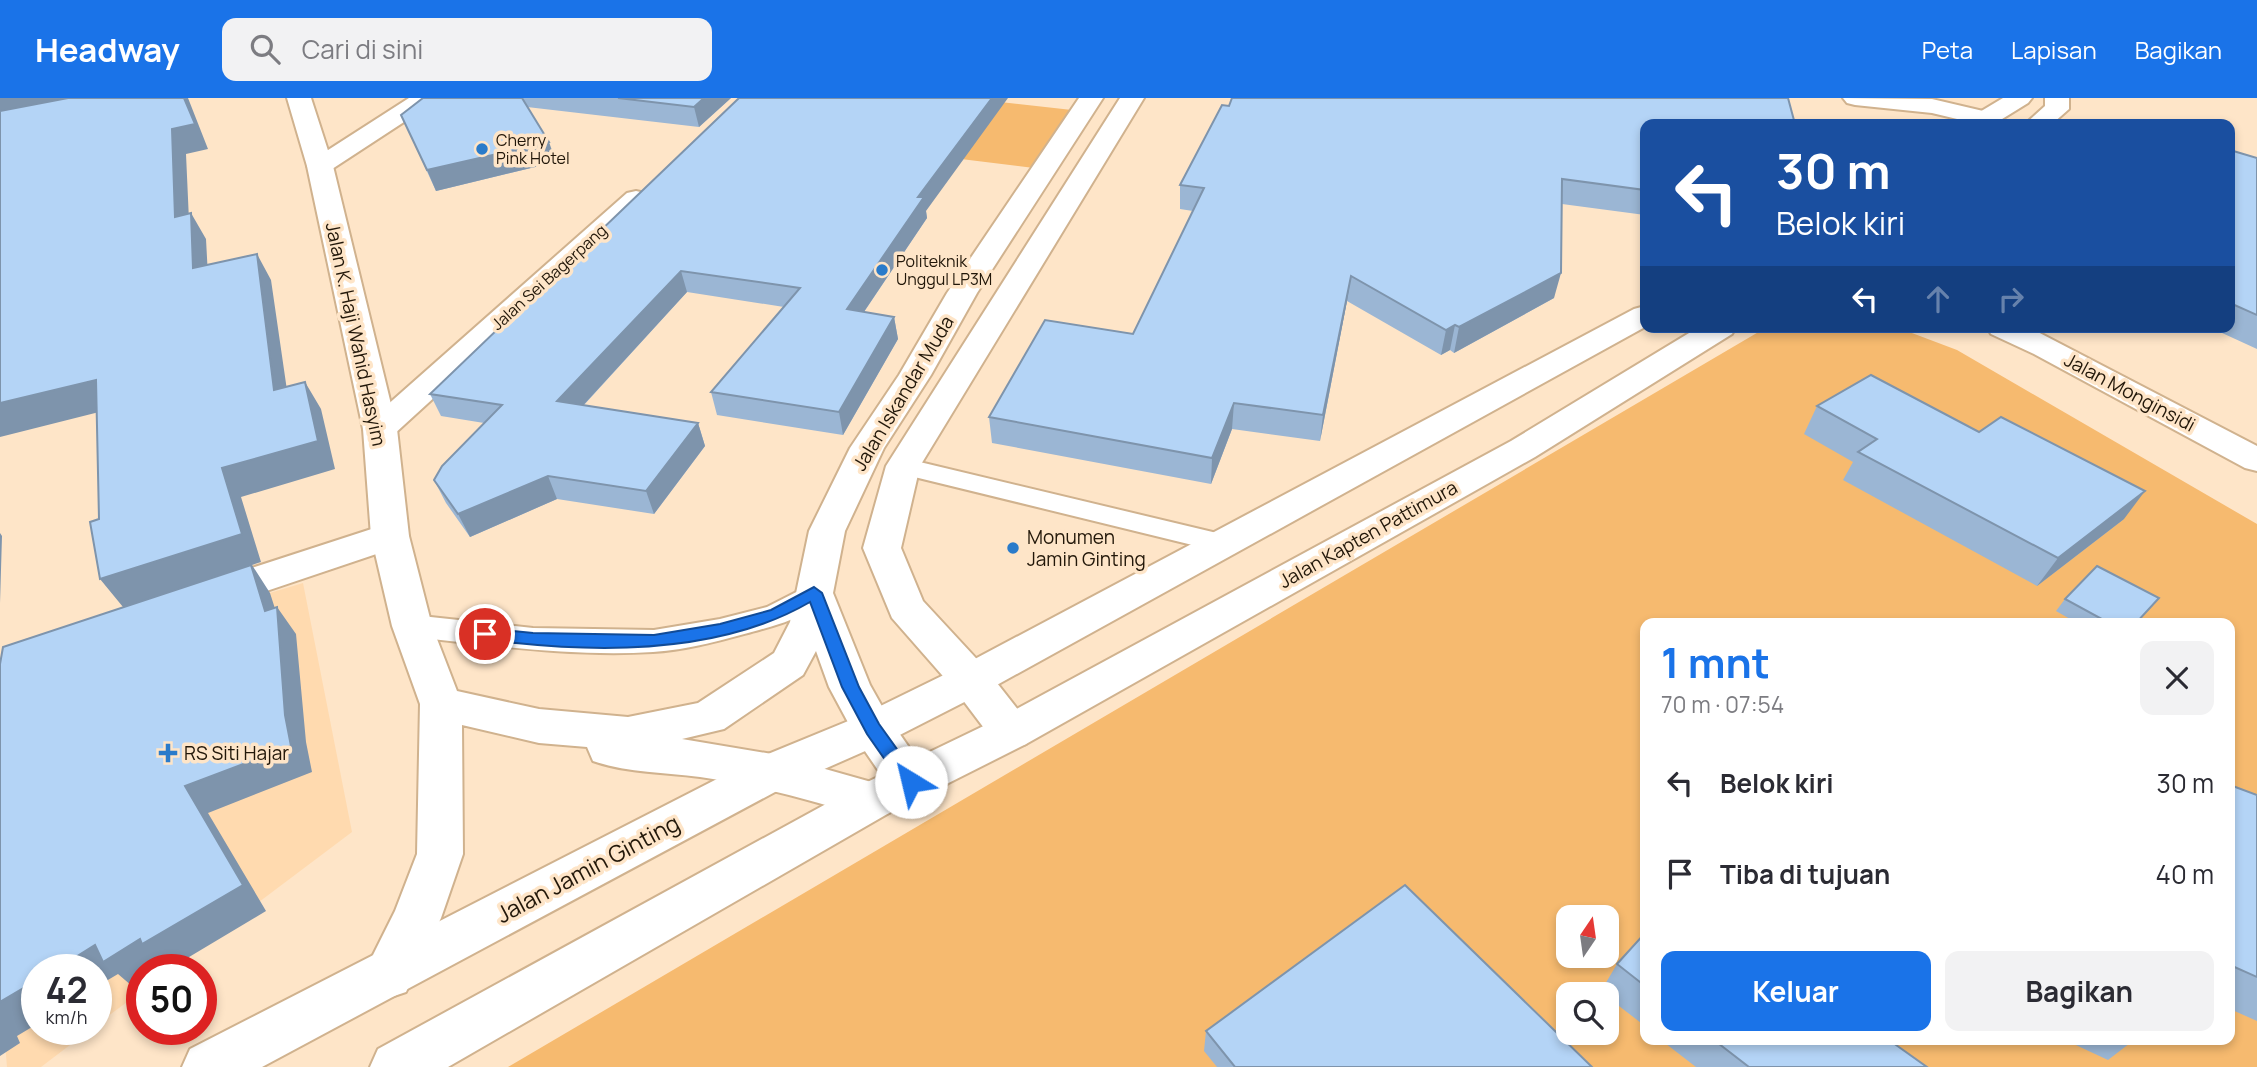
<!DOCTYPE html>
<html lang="id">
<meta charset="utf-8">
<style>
body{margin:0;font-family:Manrope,sans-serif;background:#f2f2f3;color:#2b2b33;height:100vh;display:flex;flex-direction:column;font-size:26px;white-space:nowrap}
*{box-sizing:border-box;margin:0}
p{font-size:23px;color:#7c7c81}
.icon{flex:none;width:38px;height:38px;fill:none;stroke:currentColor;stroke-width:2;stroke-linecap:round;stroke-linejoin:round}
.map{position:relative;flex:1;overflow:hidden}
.side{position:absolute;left:1640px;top:520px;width:595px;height:427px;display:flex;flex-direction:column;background:#fff;border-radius:14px;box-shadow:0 4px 10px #0003}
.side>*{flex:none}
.hud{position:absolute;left:1640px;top:21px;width:595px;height:214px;border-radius:14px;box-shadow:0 4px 10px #0003;background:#1a4fa0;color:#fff;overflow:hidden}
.needle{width:46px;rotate:13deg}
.fabs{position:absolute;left:1556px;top:807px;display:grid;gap:14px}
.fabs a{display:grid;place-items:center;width:63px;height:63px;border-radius:14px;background:#fff;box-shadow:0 4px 10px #0003;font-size:35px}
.speed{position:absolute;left:21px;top:856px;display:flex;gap:14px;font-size:35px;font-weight:700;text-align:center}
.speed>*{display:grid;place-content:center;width:91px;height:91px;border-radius:50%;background:#fff;box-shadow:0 4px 10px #0003;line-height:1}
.speed small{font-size:18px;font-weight:400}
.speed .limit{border:10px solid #d22;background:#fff;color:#111}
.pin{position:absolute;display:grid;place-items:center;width:60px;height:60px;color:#fff;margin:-30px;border:4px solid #fff;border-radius:50%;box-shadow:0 2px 7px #0007}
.me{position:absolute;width:77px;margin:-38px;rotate:324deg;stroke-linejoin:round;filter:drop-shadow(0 0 5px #0008)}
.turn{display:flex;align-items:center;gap:24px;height:147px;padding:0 21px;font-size:32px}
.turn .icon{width:91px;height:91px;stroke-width:2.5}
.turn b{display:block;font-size:49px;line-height:60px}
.lanes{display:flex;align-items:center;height:66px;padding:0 21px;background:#0003;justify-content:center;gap:35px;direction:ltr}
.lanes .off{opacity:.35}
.round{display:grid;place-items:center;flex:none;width:74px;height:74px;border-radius:14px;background:#f2f2f3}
.headline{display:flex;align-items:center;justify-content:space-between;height:119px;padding:0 21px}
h1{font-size:42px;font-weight:700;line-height:52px;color:#1a73e8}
.action{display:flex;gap:14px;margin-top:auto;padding:14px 21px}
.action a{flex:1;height:80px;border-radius:14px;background:#1a73e8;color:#fff;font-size:28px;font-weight:700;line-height:80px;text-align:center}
.action a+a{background:#f2f2f3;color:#2b2b33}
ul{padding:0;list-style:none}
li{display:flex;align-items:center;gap:21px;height:91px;padding:0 21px}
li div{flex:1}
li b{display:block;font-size:26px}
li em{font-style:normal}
header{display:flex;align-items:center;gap:42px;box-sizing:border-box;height:98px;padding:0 35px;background:#1a73e8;color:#fff}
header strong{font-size:33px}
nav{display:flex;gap:38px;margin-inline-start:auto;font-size:24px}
.search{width:490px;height:63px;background:#f2f2f3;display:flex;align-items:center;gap:18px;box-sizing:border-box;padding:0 24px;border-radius:14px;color:#7c7c81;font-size:26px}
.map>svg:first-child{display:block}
.built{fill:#ffdaaf}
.green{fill:#f6ba6f;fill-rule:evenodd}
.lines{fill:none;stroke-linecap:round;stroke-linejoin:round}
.lane-casing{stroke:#d0b28e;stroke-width:4}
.street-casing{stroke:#d0b28e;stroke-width:4}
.secondary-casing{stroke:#d0b28e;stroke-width:4}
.primary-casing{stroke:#d0b28e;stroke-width:4}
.lane{fill:#fff;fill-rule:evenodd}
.street{fill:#fff;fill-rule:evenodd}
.secondary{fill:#fff;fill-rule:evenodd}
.primary{fill:#fff;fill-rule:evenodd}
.wall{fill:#9bb6d4}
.shaded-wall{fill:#7e94ac}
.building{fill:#b4d4f6;stroke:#7e94ac;stroke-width:2}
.route{fill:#1a73e8;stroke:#114b97;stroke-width:2}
.poi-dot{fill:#2a7bca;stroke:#fee5c8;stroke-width:2.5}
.labels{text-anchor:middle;stroke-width:7;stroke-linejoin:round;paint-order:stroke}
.far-poi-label{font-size:16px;fill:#221709;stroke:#fee5c8;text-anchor:start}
.far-street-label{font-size:16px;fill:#221709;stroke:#fee5c8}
.street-label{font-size:19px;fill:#221709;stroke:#fee5c8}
.poi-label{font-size:19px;fill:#221709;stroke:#fee5c8;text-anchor:start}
.near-street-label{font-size:23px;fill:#221709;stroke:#fee5c8}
</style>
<header>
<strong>Headway</strong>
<div class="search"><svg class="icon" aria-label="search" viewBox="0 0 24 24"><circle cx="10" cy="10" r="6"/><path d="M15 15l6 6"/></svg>Cari di sini</div>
<nav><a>Peta</a><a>Lapisan</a><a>Bagikan</a></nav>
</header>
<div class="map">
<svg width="2257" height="969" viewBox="0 0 2257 969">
<rect width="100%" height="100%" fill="#fee5c8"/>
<!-- built -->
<path class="built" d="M303,485L352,734L170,871L142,872V893L96,927V872H37V931H91L41,969H7L0,882V576Z"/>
<!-- green -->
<path class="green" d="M965,0L1072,12L1034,70L855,48Z
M1767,229H1896L1957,252L2257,426V969H508ZM1645,525H2230V942H1645ZM1568,819H1606V858H1568ZM1568,896H1606V934H1568Z"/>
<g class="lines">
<defs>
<path id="lane" d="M903,360L1221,436L1231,438L1235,445L1231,452L1221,454L894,374L890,368L894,362Z
M814,485L824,488L828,495C816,516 781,526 759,532C725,541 689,552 653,554C573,559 491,547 412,539L402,535L398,528L402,521L412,517L533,530L654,532L720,521L767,509Z"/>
<path id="street" d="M409,0H437L433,5L329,73L320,76L311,73L307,68L311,63Z
M1843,0L1932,1L1996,16L1999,21L1996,26H1978L1932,15L1855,7L1847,5Z
M636,93L645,95L649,101L645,107L392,338L380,341L368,338L363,331L368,324L627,95Z
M390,425L403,429L409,438L403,447L213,511L199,507L194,497L199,487Z"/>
<path id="secondary" d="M287,0H311L333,68L397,331L409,438L432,528L457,593L539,611L628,619L698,605L774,555L790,524L809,433L850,350L899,277L947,195L1079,0H1103L977,195L931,277L884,350L845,433L833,495L870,587L888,619L933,684L927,697L911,702L895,697L858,643L829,589L816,553L803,577L724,631L682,641L772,656L889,689L896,702L889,715L873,721C816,704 759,687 700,679C664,674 627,675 593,663L587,649L539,645L462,627L463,756L441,820L406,894L388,900L370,894L363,877L395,813L417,756L420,606L392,528L371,438L363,331L307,68Z
M1120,0H1144L920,368L901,450L923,503L986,571L1026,622L1033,634L1026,646L1011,651L996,646L956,593L892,520L863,450L886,368Z
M1987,229H2028L2257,348V373L2245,370L2034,256L1991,236Z"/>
<path id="primary" d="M2003,0H2032L2028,5L1994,26H1965L1968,21Z
M2045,0H2069V11L2052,26H2025L2045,8Z
M1645,208V229L986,593L888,643L788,687L262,969H182L190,951L756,661L858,619L956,571L1634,211Z
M1699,229H1736L1732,236L1535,359L1026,646L889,715L448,969H370L378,951L857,689L996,622L1511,343Z"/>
</defs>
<!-- lane casing -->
<use href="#lane" class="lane-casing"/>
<!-- street casing -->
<use href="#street" class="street-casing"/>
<!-- secondary casing -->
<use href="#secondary" class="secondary-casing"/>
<!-- primary casing -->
<use href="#primary" class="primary-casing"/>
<!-- lane -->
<use href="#lane" class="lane"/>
<!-- street -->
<use href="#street" class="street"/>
<!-- secondary -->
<use href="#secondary" class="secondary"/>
<!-- primary -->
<use href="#primary" class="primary"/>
</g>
<!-- wall -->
<path class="wall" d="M423,0H731L699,29L527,9L556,64L436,93L401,17Z
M739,0L926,113L927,120L864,214L894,219L898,241L843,337L717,317L711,294L784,209L687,194L584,307L698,325L705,348L654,416L557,401L470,439L446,405L434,382L484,325L441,318L430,296Z
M1645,26V117L1562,106L1554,200L1454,255L1450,252L1441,257L1347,203L1320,343L1232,331L1211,386L992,345L989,319L1133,236L1193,113L1180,111V87Z
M2230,52L2257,60V251L2209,229H2230Z
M1817,308L2124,421L2037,488L1843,382L1853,364L1804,336Z
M2065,501L2137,525H2077L2056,513Z
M2230,687L2257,697V923L2230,911Z
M1645,835V928L1606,898V896L1601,893L1617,866Z
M1206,933L1592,969H1217L1204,953Z
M1661,942H1889L1927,969H1696Z
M2065,942H2134L2108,962Z"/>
<!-- shaded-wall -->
<path class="shaded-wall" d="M0,0H107L0,22Z
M184,0H188L208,51L186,56L190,145L175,119L172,31Z
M704,0H731L699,29L694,9Z
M992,0H1008L926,113L927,120L851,233L847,211L918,99Z
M549,44L556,64L436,93L427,72Z
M191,115L206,141L209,197L193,170Z
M257,156L271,182L291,320L274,292Z
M681,173L687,194L566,326L557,303Z
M1561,175L1554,200L1454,255L1459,229Z
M1351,178L1347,203L1320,343L1323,317Z
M894,219L898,241L843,337L839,314Z
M1455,227L1450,252L1441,257L1446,232Z
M96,282L115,310L0,339V305Z
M305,284L321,311L335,371L241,399L261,464L252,467L270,495L278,520L277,509L296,536L306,644L312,674L208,715L266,813L169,871L166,868L160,872H142V882L132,888L118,876L96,889V872H55L185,688L123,509L100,481L222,370Z
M1234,305L1232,331L1211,386L1212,360Z
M698,325L705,348L654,416L646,393Z
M548,378L557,401L470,439L458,416Z
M2145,393L2124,421L2037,488L2058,460Z
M0,435L2,438L0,505Z
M37,882V926L17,938L20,945L0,958V904Z"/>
<!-- building -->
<path class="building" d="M68,0H184L195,26L172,31L175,119L191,115L193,170L257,156L274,292L305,284L318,343L222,370L242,436L100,481L90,424L99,421L96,282L0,305V13Z
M423,0H522L549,44L427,72L401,17Z
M618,0H704L694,9Z
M739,0H992L918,99H924L847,211L894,219L839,314L711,294L800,190L681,173L557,303L698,325L646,393L548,378L458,416L434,382L442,368L502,307L430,296Z
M1232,0H1788L1795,26H1645V92L1562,81L1561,175L1459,229L1455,227L1446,232L1351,178L1323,317L1234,305L1212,360L989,319L1045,222L1133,236L1204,90L1180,87L1222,7L1229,8Z
M2230,52L2257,60V217L2230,205Z
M1871,277L1979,334L2001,319L2145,393L2058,460L1858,354L1877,341L1817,308Z
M251,467L265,513L277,509L285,617L291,648L185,688L243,787L142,846L140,841L103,864L95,847L55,872H37V882L0,904V566L3,549Z
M2097,468L2159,500L2136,525H2109L2065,501Z
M2230,687L2257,697V879L2230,867Z
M1405,787L1592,969H1235L1206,933Z
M1645,835V888L1617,866Z
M1714,942H1889L1927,969H1749Z"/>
<!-- route -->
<path class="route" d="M814,489L822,495L859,589L879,626L917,679L920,684L917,689L911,691L904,689L867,636L842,589L810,504C726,553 611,555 516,545C505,544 483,546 476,536L485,530L533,535L654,537L720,526L771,512Z"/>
<!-- markers -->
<g class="poi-dot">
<circle cx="482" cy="51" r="7"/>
<circle cx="882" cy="172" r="7"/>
<circle cx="1013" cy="450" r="7"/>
<path d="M164.5 644.5h7v7h7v7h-7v7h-7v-7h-7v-7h7z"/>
</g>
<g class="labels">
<!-- far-poi labels -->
<g class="far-poi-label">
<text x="496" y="48">Cherry<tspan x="496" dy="18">Pink Hotel</tspan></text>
<text x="896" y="169">Politeknik<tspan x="896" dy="18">Unggul LP3M</tspan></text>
</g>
<!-- far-street labels -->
<g class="far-street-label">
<text transform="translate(549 179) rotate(-42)" y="6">Jalan Sei Bagerpang</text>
</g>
<!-- street labels -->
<g class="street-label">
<text transform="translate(356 236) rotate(78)" y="7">Jalan K. Haji Wahid Hasyim</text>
<text transform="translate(2130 294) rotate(28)" y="7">Jalan Monginsidi</text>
<text transform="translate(903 295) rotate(-59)" y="7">Jalan Iskandar Muda</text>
<text transform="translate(1368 436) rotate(-29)" y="7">Jalan Kapten Pattimura</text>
</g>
<!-- poi labels -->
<g class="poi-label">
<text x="1027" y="446">Monumen<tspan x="1027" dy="22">Jamin Ginting</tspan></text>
<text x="184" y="662">RS Siti Hajar</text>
</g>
<!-- near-street labels -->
<g class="near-street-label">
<text transform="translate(588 771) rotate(-28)" y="8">Jalan Jamin Ginting</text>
</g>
</g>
</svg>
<div class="fabs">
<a><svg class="needle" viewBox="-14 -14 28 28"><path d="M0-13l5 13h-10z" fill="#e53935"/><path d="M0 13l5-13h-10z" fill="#7c7c81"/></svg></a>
<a><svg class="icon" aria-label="search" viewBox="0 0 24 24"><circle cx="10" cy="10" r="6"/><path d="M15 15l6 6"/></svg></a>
</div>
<div class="speed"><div>42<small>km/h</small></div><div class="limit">50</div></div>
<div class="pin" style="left:485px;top:536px;background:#d93025"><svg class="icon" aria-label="arrive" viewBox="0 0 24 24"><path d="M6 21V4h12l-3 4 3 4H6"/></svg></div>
<svg class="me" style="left:911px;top:684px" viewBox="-20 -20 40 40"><circle r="19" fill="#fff"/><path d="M0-13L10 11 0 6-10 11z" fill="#1a73e8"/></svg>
<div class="hud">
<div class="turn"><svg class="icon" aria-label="left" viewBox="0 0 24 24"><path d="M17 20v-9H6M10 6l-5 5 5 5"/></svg><div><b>30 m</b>Belok kiri</div></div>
<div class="lanes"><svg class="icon" aria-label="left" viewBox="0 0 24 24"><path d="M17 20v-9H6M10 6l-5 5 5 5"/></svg><svg class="icon off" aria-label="ahead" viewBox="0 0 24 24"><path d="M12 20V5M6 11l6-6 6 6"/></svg><svg class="icon off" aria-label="right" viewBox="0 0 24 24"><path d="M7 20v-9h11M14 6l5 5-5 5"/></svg></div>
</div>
<section class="side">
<div class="headline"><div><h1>1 mnt</h1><p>70 m · 07:54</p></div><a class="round"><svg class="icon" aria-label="close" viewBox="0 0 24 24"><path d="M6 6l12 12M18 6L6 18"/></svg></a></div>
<ul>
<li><svg class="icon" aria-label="left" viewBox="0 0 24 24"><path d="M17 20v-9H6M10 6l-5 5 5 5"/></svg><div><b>Belok kiri</b></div><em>30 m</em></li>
<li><svg class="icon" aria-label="arrive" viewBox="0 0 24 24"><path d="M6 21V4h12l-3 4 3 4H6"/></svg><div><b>Tiba di tujuan</b></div><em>40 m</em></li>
</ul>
<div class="action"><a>Keluar</a><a>Bagikan</a></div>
</section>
</div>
